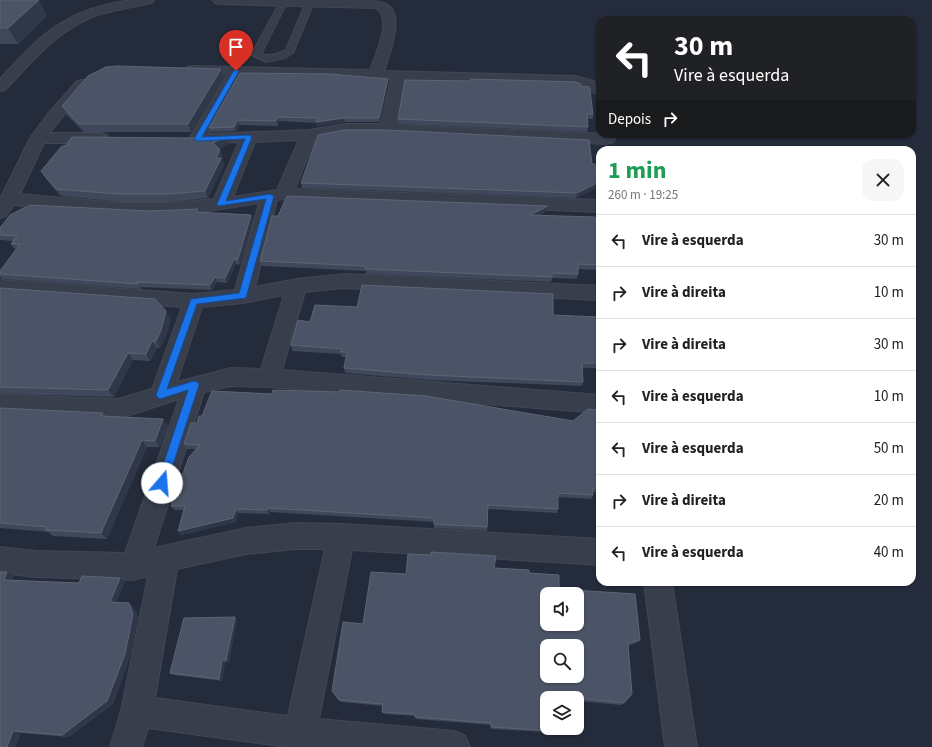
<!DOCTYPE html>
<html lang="pt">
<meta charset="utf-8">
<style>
body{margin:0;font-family:"Source Sans 3",sans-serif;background:#f6f6f6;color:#222;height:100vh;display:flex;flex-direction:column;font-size:15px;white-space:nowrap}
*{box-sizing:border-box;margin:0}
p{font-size:13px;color:#767676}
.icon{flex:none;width:22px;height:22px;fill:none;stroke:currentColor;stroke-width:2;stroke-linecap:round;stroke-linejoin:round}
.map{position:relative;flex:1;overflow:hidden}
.side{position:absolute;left:596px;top:146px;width:320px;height:440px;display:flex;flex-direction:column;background:#fff;border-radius:12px;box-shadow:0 1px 3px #0004}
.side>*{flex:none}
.top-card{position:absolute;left:596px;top:16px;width:320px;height:122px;border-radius:12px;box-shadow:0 1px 3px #0004;background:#202124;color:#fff;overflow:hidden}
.tools{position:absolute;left:540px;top:587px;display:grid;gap:8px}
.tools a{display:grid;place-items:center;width:44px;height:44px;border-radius:8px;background:#fff;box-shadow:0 1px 3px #0004;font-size:20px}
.pin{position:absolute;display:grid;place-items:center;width:34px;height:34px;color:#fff;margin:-41px -17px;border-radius:50% 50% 50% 0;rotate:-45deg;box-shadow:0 0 4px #0007}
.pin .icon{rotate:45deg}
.me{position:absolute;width:44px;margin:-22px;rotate:18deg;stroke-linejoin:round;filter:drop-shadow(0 0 3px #0008)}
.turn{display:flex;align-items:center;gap:14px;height:84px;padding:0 12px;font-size:18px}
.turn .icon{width:52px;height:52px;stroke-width:2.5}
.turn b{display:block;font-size:28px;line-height:34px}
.then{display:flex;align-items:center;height:38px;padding:0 12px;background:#0003;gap:8px;font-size:15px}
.round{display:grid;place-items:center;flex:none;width:42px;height:42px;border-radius:12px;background:#f6f6f6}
.summary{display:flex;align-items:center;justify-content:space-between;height:68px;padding:0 12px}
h1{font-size:24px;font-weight:700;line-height:30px;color:#1e9e55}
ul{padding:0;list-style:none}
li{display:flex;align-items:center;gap:12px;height:52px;padding:0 12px;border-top:1px solid #e0e0e0}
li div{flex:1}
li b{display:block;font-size:15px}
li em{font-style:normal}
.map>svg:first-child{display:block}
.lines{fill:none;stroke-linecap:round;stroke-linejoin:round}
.service-casing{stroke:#414754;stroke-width:2}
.minor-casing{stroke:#414754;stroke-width:2}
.service{fill:#383e4c;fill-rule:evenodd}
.minor{fill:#383e4c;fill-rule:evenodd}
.wall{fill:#3f485a}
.shaded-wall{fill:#2f3749}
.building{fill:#4b5466;stroke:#5c6475;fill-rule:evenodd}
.route{fill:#1a73e8;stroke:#114b97}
</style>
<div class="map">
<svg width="932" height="747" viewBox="0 0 932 747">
<rect width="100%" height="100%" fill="#242b3b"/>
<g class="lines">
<defs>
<path id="service" d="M281,0H286L287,2L261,54C270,57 278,54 286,50L306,2L308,0H313L314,2L293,53L285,58L266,62L251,55Z"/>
<path id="minor" d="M130,0H154L152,3C133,7 114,10 95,16C57,30 32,62 5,90L0,91V79C20,58 39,35 65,21C84,9 108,4 130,0Z
M213,0H358C367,0 377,0 386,4C406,13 389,56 384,71L575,76L593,81L600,85V95L574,84L405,80L397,125L607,134L613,136L615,139L613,142L607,144L388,134H345L315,139L295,189L600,200V212L284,199L277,200L255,287L297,279L344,274L600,286V300L344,288L305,292L282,370L600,395V413L269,387L231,386L204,392L154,548L246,528L295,523L341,524L600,539V565L352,550L319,719L454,731L465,736L470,747H287L148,728L142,747H110L121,711L148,576L134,580L36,577L0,573V547L36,551L125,553L179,399L118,419L0,413V395L118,399L152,389L182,307L0,294V280L194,294L235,290L259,203C230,208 201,213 172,215C119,217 66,210 14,205L6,216L0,218V199L30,138L47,115L77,81L82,80L87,81L89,84L87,87L49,133H101L107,135L109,138L107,141L101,143H44L20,194L121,203H172L214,199L239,142L197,144L191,142L189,139L227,75L192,74L187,73L185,70L187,67L192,66L370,70C375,57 393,17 376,8L219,4L215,3ZM240,75L391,79L381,124H345L309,130L208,134ZM299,140L277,190L233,197L255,142ZM284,295L261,369L231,368L177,382L202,307L243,303ZM295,549H325L288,716L155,698L177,569L246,554Z
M644,582H672L697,747H665Z"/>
</defs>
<!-- service casing -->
<use href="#service" class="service-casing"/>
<!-- minor casing -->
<use href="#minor" class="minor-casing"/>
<!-- service -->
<use href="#service" class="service"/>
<!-- minor -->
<use href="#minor" class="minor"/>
</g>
<!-- wall -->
<path class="wall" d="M0,0L47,16L18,44H0Z
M221,69L224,77L191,132H84L67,115L62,106Z
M240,73L388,84L380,122H345L317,126L316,123L279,121L278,126L239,125L236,131L211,132L209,128Z
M580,87L593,114V119H587L588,127L587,132L399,124L398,119Z
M227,136L229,144L219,149L223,157L222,159L224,165L208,198L172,202H121L61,196L46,179L41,171L194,138Z
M592,164L596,188L576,198L302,188L301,183Z
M548,206L547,211L539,215L600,251V270L578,269V274L577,279L552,278L551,282L366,274V271L262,266L260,261Z
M149,211L251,215L253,220L240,265L236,264L227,283L217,282L212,290L140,287L141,289L2,279L0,276V271L17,249H15L11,244L13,241L0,240V228Z
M0,288L171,319L166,337L160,348H157L150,361L133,360L114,397L0,394Z
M553,315L600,335V368H582L583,382L582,386L429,380L345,373L344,368L346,357H342L341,354L292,351L291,345L310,322Z
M0,408L103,413L105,416L163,419L168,426L160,447H147L107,539L53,536L48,532L0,528Z
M600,412V493L593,492V495L592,499L558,497V509L557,513L488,509L487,531L434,528V522L270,512L269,514L238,513L236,522L181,535L178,531L184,510H175L171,506L197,449H187L184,444L573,421Z
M494,568L529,573L559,589L637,643L628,646L624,703L621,705L577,701V698H547L567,732L566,733L491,729V725L416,719L415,716L384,714L382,712L383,706L341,702L332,691L363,624L406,574Z
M0,572L14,576L12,580L79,583L120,578L125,582L116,602L134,607L138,618L130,657L113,704L69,737L21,733L15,747H0Z
M237,619L229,662H225L222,681L174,675L170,673Z"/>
<!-- shaded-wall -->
<path class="shaded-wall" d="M39,0L47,16L18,44L8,28Z
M221,69L224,77L191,132L188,124Z
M388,79V84L380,122L379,118Z
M278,117L279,121L278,126L276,121Z
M344,118L345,122L317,126L316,122Z
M238,120L239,125L236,131L234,127Z
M227,136L229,144L216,151L213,143Z
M220,150L223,157L222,159L224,165L208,198L205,191L216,158Z
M597,183L596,188L576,198L577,193Z
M548,206L547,211L530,220V215Z
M251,215L253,220L240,265L238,259Z
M234,259L236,264L227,283L225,278Z
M215,277L217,282L212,290L210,285Z
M166,311L171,319L166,337L160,348L156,341Z
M152,341L157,348L150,361L146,354Z
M128,353L133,360L114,397L108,390Z
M163,419L168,426L160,447L155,441Z
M142,440L147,447L107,539L101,533Z
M268,508L270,512L269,514L267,510Z
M236,509L238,513L236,522L181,535L178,531Z
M7,572L14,576L10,584L4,580Z
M120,578L125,582L115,605L110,602Z
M129,603L134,607L138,618L130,657L113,704L69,737L62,735Z
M235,617L237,619L229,662L226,660Z
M640,640L637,643L625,647L628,644Z
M222,660L225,662L222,681L219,679Z
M13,731L21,733L15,747H7Z"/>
<!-- building -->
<path class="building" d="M0,0H39L8,28H0Z
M117,66L221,69L188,124H79L62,106L88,76L106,67Z
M240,73L330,74L388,79L379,118H344L316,122L318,118L278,117L276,121L238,120L234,127L209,128Z
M471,79L576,82L581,84L580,86L589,87L590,91L593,114H587L588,127L398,119L405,80L470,81Z
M344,130H387L589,140L592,164H595L597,183L577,193L301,183L318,135Z
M227,136L213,143L220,150L216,158H221L205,191L168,194H117L56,189L41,171L61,147L66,145L72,137L194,138Z
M287,196L548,206L530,215L595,217L600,251V265L578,264V274L552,273V277L365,269L366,266L260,261L272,216H278Z
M30,205L149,211L198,209L196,212L251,215L238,259H234L225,278L215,277L210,285L136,282L138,284L0,274V271L20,244H11L17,236L0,235V228L10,215Z
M362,285L553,294V315L598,317L599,335H600V363H582L583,382L429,375L344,368L347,352H341L342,349L291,345L298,320L310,322L315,305L357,307Z
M0,288L155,299L166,311L161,330L156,341H152L146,354L128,353L108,390L0,387Z
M273,390L339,392L340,390L426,396L573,421L588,409L597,410L600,412V488H593V495L558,493V509L488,505L487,527L434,524V518L268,508L267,510L236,509L233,518L178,531L185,506H171L189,457L200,445L184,444L191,423H197L199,416H202L212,391L272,394Z
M0,408L103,413L101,416L163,419L155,441L142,440L101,533L45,530L47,527L0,523Z
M431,552L496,556L494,568L529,570V573L559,575V589L635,594L640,640L628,644L632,694L624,703L566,697V698H547V728H567V732L491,727V723L415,717V714L382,712L383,704L339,700L332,691L343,622L363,624L371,572L406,574L408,554L431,555ZM547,594H577V624H547ZM547,646H577V676H547Z
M0,572H7L4,580L79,583L82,576L120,578L110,602L129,603L133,614L125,654L107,701L62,735L13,731L7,747H0Z
M235,617L226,660H222L219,679L170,673L184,618Z"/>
<!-- route -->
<path class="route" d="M234,70L239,71L202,137L249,135L252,137L226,201L270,194L274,196L246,298L197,304L167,389L194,381L198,382L199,385L167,483L166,486L162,488L158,486L157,483L188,390L160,399L157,397L156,395L191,299L239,293L266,199L218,206L217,204L245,139L197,141L194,139Z"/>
</svg>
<div class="tools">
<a><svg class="icon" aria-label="sound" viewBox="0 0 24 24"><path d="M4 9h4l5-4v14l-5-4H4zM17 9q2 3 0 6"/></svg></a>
<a><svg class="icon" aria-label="search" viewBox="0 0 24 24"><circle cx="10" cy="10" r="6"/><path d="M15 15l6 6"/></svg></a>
<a><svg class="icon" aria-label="layers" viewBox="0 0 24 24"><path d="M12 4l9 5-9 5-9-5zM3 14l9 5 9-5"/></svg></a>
</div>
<div class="pin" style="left:236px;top:71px;background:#d93025"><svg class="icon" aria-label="arrive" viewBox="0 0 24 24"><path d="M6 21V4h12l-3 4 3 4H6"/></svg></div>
<svg class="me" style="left:162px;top:483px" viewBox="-20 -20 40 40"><circle r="19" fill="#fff"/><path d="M0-13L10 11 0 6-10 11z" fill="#1a73e8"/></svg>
<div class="top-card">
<div class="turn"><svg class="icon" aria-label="left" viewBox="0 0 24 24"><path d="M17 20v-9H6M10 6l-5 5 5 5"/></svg><div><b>30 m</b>Vire à esquerda</div></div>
<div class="then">Depois<svg class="icon" aria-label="right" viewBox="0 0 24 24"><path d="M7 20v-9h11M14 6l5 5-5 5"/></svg></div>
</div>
<section class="side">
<div class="summary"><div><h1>1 min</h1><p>260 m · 19:25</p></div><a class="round"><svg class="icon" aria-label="close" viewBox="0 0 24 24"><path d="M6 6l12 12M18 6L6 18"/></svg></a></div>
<ul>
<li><svg class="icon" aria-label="left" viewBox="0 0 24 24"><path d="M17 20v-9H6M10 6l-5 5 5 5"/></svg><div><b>Vire à esquerda</b></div><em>30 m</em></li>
<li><svg class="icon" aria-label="right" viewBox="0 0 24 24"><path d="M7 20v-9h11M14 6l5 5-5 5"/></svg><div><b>Vire à direita</b></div><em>10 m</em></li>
<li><svg class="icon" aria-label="right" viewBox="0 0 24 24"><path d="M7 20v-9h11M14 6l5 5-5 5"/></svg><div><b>Vire à direita</b></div><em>30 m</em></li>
<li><svg class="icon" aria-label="left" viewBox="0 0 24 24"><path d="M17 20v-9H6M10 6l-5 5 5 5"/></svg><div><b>Vire à esquerda</b></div><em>10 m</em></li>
<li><svg class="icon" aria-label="left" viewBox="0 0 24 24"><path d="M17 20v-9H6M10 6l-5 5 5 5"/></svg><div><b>Vire à esquerda</b></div><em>50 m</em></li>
<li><svg class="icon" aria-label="right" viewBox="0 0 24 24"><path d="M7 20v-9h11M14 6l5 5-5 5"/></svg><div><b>Vire à direita</b></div><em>20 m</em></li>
<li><svg class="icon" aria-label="left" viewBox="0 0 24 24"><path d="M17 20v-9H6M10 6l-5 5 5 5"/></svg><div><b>Vire à esquerda</b></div><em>40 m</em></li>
</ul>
</section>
</div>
